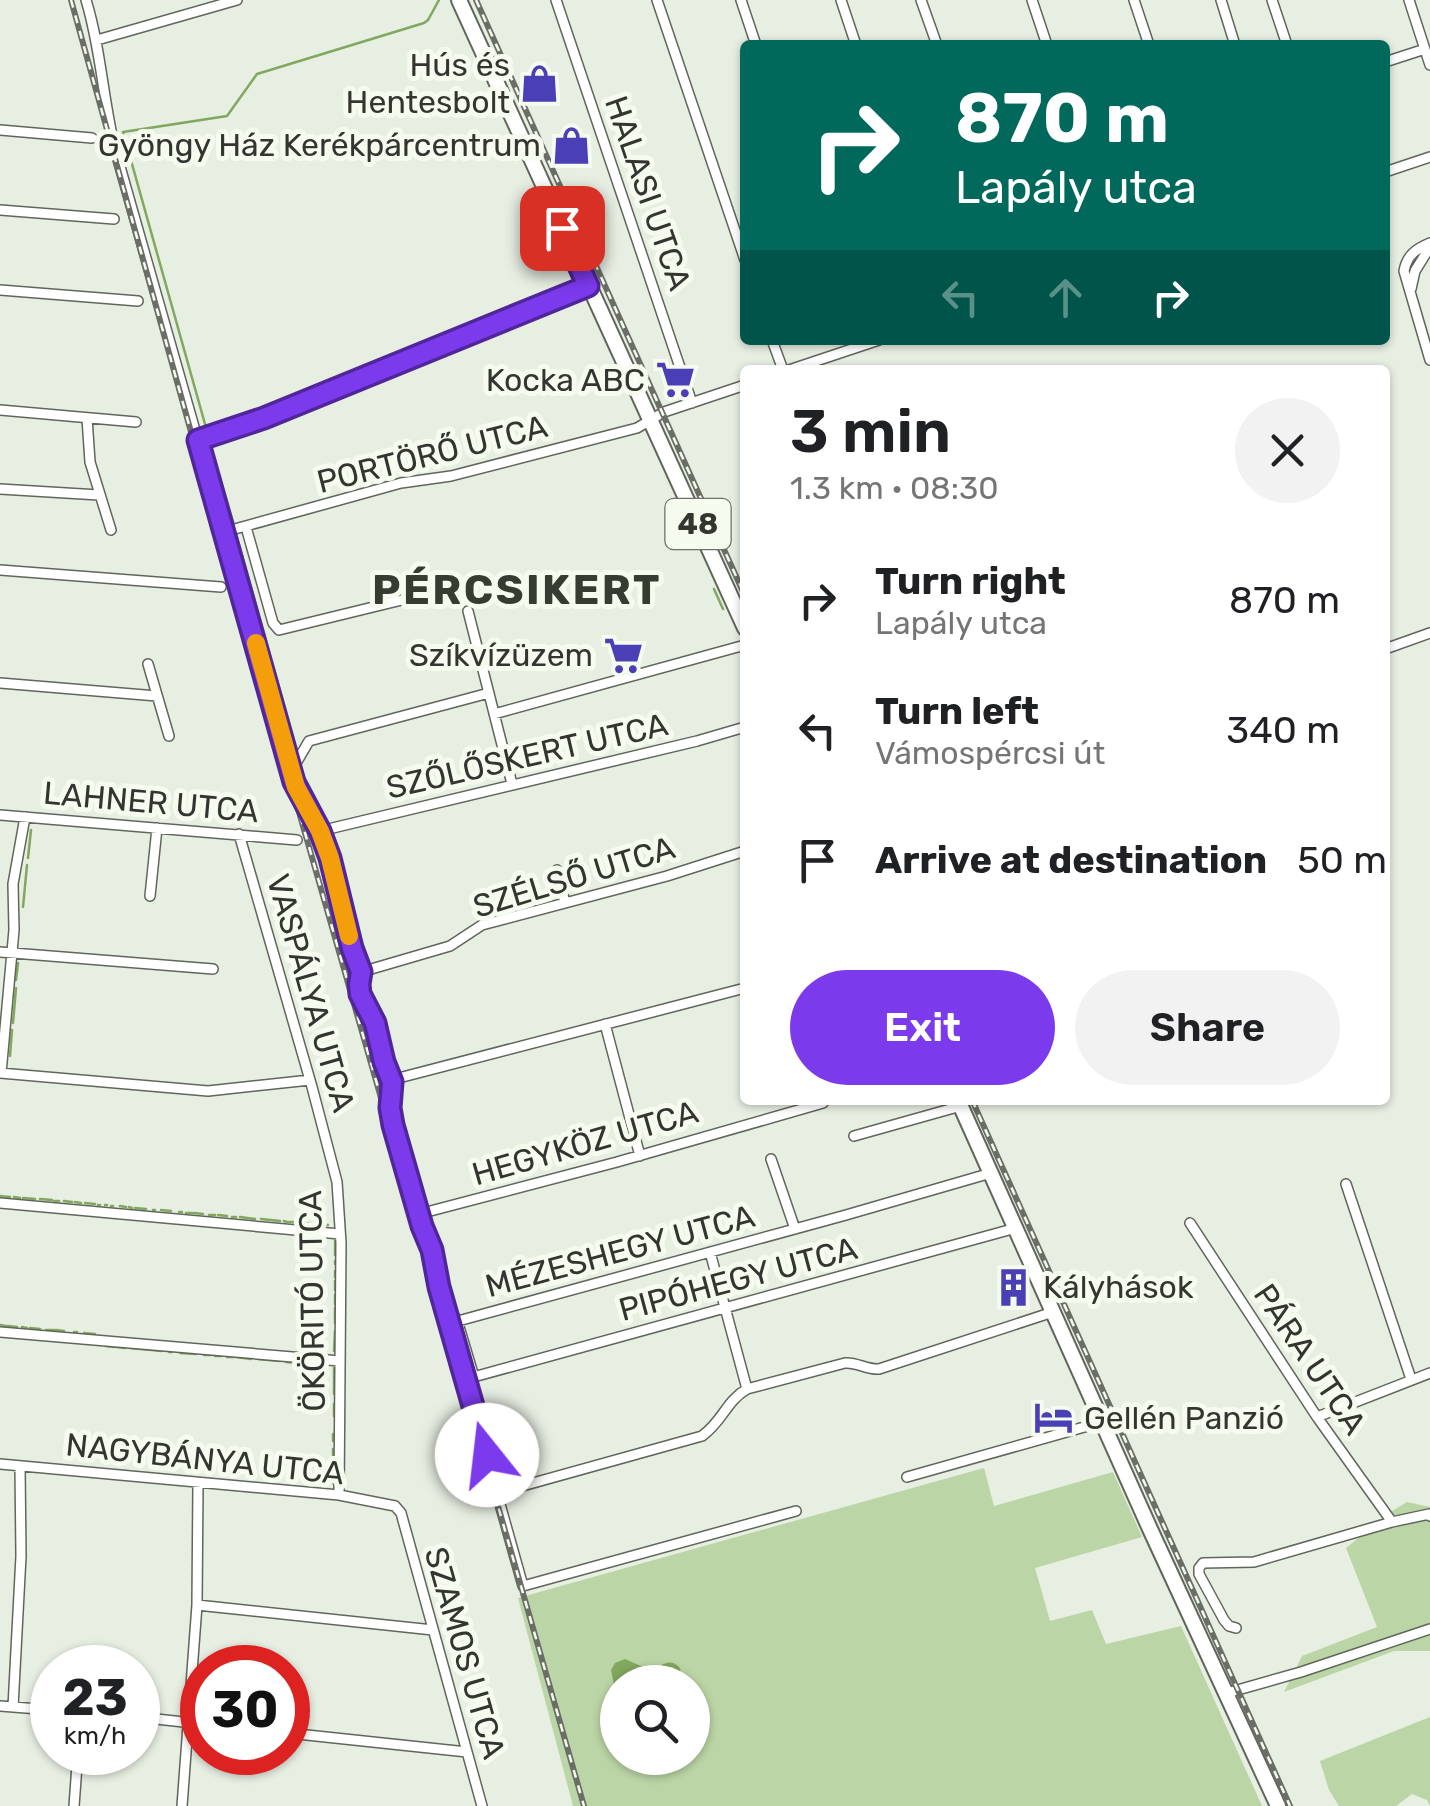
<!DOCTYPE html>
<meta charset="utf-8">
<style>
body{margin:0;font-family:Rubik,sans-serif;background:#f2f2f2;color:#202124;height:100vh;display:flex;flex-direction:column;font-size:38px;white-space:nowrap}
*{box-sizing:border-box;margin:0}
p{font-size:32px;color:#757577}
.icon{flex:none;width:55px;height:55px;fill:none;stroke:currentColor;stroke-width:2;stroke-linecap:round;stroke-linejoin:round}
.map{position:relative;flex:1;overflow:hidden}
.sheet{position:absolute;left:740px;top:365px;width:650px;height:740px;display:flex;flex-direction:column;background:#fff;border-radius:10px;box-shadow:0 2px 8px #0004}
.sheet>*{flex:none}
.hud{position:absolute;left:740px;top:40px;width:650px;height:305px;border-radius:10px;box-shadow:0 2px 8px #0004;background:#00695c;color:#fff;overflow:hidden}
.fabs{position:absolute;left:600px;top:1665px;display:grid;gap:20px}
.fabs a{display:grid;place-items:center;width:110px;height:110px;border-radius:50%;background:#fff;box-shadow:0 2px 8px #0004;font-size:50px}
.speed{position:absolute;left:30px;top:1645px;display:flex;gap:20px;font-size:50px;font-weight:700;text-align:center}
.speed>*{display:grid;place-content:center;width:130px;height:130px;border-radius:50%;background:#fff;box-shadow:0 2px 8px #0004;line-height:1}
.speed small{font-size:25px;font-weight:400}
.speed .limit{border:15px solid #d22;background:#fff;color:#111}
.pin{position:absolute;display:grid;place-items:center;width:85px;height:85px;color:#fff;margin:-42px;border-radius:20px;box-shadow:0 5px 15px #0006}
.me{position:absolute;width:110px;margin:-55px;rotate:344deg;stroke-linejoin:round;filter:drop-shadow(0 0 8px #0008)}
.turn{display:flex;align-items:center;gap:35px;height:210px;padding:0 50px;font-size:45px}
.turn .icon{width:130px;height:130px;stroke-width:2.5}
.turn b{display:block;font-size:70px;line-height:85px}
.lanes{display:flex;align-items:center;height:95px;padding:0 50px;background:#0003;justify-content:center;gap:50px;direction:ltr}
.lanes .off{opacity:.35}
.round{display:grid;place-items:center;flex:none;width:105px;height:105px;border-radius:52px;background:#f2f2f2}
.headline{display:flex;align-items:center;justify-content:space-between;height:170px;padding:0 50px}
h1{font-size:60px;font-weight:600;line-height:75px}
.button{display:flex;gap:20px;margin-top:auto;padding:20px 50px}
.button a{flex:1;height:115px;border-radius:60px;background:#7c3aed;color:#fff;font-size:40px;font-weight:600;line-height:115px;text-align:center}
.button a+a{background:#f2f2f2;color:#202124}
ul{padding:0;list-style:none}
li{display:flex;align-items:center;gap:30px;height:130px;padding:0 50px}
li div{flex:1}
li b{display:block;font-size:38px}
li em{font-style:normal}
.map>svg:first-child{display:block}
.green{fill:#bcd5a6;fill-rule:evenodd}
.water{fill:#82a75e}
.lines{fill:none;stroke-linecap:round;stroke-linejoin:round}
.stream{stroke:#82a75e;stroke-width:2.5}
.minor-casing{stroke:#60665b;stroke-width:12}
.primary-casing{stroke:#60665b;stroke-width:18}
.minor{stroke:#fff;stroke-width:9}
.primary{stroke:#fff;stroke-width:14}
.rail-casing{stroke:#6a6e67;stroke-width:6}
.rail{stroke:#f5fcef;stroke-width:2.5;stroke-dasharray:8;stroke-linecap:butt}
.route-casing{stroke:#51269a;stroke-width:25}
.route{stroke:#7c3aed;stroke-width:18}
.slow{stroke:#f59e0b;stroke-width:18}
.labels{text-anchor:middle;stroke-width:10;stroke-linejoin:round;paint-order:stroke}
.shield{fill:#f5fcef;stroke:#6d7169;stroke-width:2.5}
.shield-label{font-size:30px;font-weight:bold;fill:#333530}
.poi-label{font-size:32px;fill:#333530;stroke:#f5fcef;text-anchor:end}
.street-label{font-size:32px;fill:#333530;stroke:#f5fcef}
.district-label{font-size:42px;font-weight:bold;letter-spacing:2.5px;fill:#373c32;stroke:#f5fcef}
</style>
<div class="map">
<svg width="1430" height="1806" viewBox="0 0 1430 1806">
<rect width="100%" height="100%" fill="#e7eee2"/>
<!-- green -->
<path class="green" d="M984,1468L994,1506L1113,1472L1142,1537L1035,1568L1050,1621L1092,1610L1106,1644L1181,1626L1262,1806H573L518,1598ZM618,1682H692V1758H618Z
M1407,1502L1430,1507V1651H1394L1284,1692L1302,1656L1377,1627L1346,1548L1389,1513Z
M1430,1717V1806L1427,1800L1412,1794L1396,1806H1339L1329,1790L1320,1761Z"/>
<!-- water -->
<path class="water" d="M625,1659L650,1670C662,1667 669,1656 680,1668L682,1682H659L652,1675H646L642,1682H618L617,1699L611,1670L615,1663Z"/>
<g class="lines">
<!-- stream -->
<path class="stream" d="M545,213L551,227
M205,424L123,132L227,116L257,74L424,23L428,20L439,0
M211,448L234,525
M236,534L297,750
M714,589L723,609
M28,858L31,830
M23,907L27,865
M16,980L18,963
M13,1023L16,988
M10,1056L12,1030
M0,1196L10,1197
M14,1197L20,1198
M23,1198L35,1199
M40,1199L52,1200
M54,1201H59
M64,1201L72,1202
M75,1202L81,1203
M85,1203L95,1204
M98,1205H100
M105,1205H107
M111,1206H113
M120,1206L126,1207
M129,1207L132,1208
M135,1208L146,1209
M153,1210H155
M161,1210L171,1211
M179,1212H182
M186,1213H192
M194,1213L203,1214
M209,1215H215
M218,1215L227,1216
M232,1217H236
M240,1217L255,1219
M261,1219L280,1221
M284,1221L287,1222
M289,1222H297
M300,1223H303
M307,1223L311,1224
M314,1224L328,1225
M335,1255V1241
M335,1264V1261
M335,1277V1271
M335,1290V1281
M335,1304V1295
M335,1323V1308
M0,1325L6,1326
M8,1326L17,1327
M22,1327L27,1328
M30,1328L40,1329
M46,1330H54
M56,1330L64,1331
M74,1332H77
M84,1333L95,1334
M106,1346L114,1347
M116,1347L125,1348
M130,1348L162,1351
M334,1351L335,1331
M169,1352H172
M180,1353L196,1354
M204,1355H211
M215,1356H221
M227,1357H234
M236,1357L251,1359
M258,1359L280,1361
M286,1362L297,1363
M305,1363L327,1365
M334,1394V1368
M334,1416V1404
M333,1441V1434
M333,1455V1449
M333,1483V1461"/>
<defs>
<path id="minor" d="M86,0C101,49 103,100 115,149L295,782L320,831L331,858L353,953L361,972L359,990L375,1023L384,1063L391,1080L393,1125L421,1220L432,1249L439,1287L523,1586L796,1511
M556,0L692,403
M657,0L745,260
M741,0L756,45
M841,0L856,45
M921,0L937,45
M1032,0L1047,45
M1134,0L1149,45
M1221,0L1235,45
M1272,0L1287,45
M1409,0L1430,65
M97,40L237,0
M1385,62L1425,49
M0,130L92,138
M1385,172L1430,157
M0,210L114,219
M1430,243C1416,249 1407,255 1404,271L1430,360
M1411,289L1415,271L1430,247
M0,290L138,301
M772,340L783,370
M789,370L879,340
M0,410L136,422
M87,418L90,462L111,530
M198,440L264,418L588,286
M0,489L99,495
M246,527L273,623L279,630L410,598
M224,532L401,483L451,476L637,428L664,412L745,385
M0,570L221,587
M468,611L512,784
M1385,649L1430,633
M148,664L169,736
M0,683L157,696
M494,714L745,645
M292,770L309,741L489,693
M0,815L297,840
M320,831L697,741L745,727
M239,834L312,1087L337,1182L341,1243L339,1495
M557,870L565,903
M150,896L157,828
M0,952L213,969
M361,972L450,946L482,925L667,876L745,851
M605,1024L640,1156
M0,1073L208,1091L310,1080
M1,1073L14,930L13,884L25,817
M391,1080L745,988
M854,1136L961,1106
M771,1159L795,1229
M1346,1184L1411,1379
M0,1203L340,1234
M419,1214L617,1162L823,1103
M1190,1223L1317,1417L1392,1522
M710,1252L747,1389
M446,1307L457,1320L474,1377
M458,1321L846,1215L991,1173
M0,1332L340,1361
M466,1379L1016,1228
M1317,1417L1430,1373
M0,1464L339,1495L395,1506L401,1513L482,1806
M907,1477L1102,1422
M497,1493L702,1436C723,1421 726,1401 747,1389L845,1363C857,1362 867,1370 879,1369L1053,1312
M197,1605L433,1630
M1236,1628L1229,1626L1224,1620L1199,1574V1568L1203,1563L1254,1562L1392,1522L1429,1514L1430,1516
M1227,1693L1301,1672L1430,1629
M0,1706L52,1710
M13,1707L21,1556L20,1466
M138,1717L202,1724
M288,1733L467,1752
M74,1806L78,1752
M182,1806L197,1605L198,1483"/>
<path id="primary" d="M459,0L745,628
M958,1100L1150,1529L1278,1806"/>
</defs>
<!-- minor casing -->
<use href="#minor" class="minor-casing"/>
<!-- primary casing -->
<use href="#primary" class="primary-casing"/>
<!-- minor -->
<use href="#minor" class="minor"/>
<!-- primary -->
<use href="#primary" class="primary"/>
<defs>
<path id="rail" d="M71,0L221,540L584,1806
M476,0L745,596
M972,1100L1290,1806"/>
</defs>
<!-- rail casing -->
<use href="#rail" class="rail-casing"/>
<!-- rail -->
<use href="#rail" class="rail"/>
</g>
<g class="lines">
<defs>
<path id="route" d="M487,1455L439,1287L432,1250L422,1226L393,1125L390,1108L392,1082L384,1062L375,1023L360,994L359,984L361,972L352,948L330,858L320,831L294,782L198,440L264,418L588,286L562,228"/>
</defs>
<!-- route casing -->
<use href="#route" class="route-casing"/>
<!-- route -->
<use href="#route" class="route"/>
<!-- slow -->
<path class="slow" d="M256,643L296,787L320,831L330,858L349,936"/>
</g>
<!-- icons -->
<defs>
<symbol id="shop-bare" viewBox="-9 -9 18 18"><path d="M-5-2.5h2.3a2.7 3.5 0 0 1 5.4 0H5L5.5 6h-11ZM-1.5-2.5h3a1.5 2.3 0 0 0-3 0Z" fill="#4a3fb5" stroke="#f5fcef" stroke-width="2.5" paint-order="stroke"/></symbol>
<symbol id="supermarket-bare" viewBox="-9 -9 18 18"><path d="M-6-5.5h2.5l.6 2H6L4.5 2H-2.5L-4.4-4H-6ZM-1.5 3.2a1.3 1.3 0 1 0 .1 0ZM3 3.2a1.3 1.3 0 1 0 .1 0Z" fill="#4a3fb5" stroke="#f5fcef" stroke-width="2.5" paint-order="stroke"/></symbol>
<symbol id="building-bare" viewBox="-9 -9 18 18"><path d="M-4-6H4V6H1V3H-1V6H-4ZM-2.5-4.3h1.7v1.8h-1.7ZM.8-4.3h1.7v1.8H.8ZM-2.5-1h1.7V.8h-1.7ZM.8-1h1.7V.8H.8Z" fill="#4a3fb5" stroke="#f5fcef" stroke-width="2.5" paint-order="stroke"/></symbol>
<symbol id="hotel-bare" viewBox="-9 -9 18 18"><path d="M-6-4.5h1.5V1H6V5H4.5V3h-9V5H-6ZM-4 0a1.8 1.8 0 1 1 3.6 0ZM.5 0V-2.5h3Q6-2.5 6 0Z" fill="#4a3fb5" stroke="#f5fcef" stroke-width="2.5" paint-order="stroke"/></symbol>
</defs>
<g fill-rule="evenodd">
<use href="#shop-bare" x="512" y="56" width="55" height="55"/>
<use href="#shop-bare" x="544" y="118" width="55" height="55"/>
<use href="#supermarket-bare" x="648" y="352" width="55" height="55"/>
<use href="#supermarket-bare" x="596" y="628" width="55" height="55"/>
<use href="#building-bare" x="986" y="1260" width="55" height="55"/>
<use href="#hotel-bare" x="1026" y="1390" width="55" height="55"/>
</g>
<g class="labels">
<!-- shield labels -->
<rect class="shield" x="665.5" y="499" width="65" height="50" rx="8"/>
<g class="shield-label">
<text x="698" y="534">48</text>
</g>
<!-- poi labels -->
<g class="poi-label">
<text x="510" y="76">Hús és<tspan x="510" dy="37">Hentesbolt</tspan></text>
<text x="541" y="156">Gyöngy Ház Kerékpárcentrum</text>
<text x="645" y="391">Kocka ABC</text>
<text x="593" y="666">Szíkvízüzem</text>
<text x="1043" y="1298" text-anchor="start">Kályhások</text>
<text x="1084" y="1429" text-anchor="start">Gellén Panzió</text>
</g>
<!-- street labels -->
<g class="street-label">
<text transform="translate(648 193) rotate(71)" y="11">HALASI UTCA</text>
<text transform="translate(432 454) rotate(-14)" y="11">PORTÖRŐ UTCA</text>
<text transform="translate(527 756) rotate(-13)" y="11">SZŐLŐSKERT UTCA</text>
<text transform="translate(151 802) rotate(5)" y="11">LAHNER UTCA</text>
<text transform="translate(574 877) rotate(-17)" y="11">SZÉLSŐ UTCA</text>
<text transform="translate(311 993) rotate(74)" y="11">VASPÁLYA UTCA</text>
<text transform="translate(585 1143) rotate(-16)" y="11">HEGYKÖZ UTCA</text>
<text transform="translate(620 1251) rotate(-15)" y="11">MÉZESHEGY UTCA</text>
<text transform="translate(738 1279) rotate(-15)" y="11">PIPÓHEGY UTCA</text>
<text transform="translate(312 1301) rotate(-91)" y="11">ÖKÖRITÓ UTCA</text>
<text transform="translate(1310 1359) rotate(56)" y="11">PÁRA UTCA</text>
<text transform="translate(205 1459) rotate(6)" y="11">NAGYBÁNYA UTCA</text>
<text transform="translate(465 1653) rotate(74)" y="11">SZAMOS UTCA</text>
</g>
<!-- district labels -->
<g class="district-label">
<text x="517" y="604">PÉRCSIKERT</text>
</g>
</g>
</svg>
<div class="fabs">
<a><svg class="icon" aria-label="search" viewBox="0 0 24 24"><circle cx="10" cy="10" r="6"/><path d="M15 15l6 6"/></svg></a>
</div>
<div class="speed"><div>23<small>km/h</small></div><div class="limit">30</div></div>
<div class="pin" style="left:562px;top:228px;background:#d93025"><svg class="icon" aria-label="arrive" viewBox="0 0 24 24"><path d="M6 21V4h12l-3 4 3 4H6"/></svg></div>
<svg class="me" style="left:487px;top:1455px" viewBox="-20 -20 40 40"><circle r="19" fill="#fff"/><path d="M0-13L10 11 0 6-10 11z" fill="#7c3aed"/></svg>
<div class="hud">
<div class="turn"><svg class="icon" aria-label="right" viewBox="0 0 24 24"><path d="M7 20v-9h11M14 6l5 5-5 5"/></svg><div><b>870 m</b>Lapály utca</div></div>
<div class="lanes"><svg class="icon off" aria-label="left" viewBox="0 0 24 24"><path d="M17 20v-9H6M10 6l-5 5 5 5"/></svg><svg class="icon off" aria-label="ahead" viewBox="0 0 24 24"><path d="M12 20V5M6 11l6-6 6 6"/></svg><svg class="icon" aria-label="right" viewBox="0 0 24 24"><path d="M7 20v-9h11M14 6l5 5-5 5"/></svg></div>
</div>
<section class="sheet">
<div class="headline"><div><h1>3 min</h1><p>1.3 km · 08:30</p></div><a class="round"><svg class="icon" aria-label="close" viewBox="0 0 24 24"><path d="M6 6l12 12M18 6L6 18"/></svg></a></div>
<ul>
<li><svg class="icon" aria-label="right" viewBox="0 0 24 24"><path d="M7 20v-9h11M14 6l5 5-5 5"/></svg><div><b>Turn right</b><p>Lapály utca</p></div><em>870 m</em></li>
<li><svg class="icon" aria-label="left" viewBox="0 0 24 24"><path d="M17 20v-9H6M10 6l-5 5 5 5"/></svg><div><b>Turn left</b><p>Vámospércsi út</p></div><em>340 m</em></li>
<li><svg class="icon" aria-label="arrive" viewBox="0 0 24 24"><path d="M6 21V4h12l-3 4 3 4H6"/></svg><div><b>Arrive at destination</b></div><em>50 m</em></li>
</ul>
<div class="button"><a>Exit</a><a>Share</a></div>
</section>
</div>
